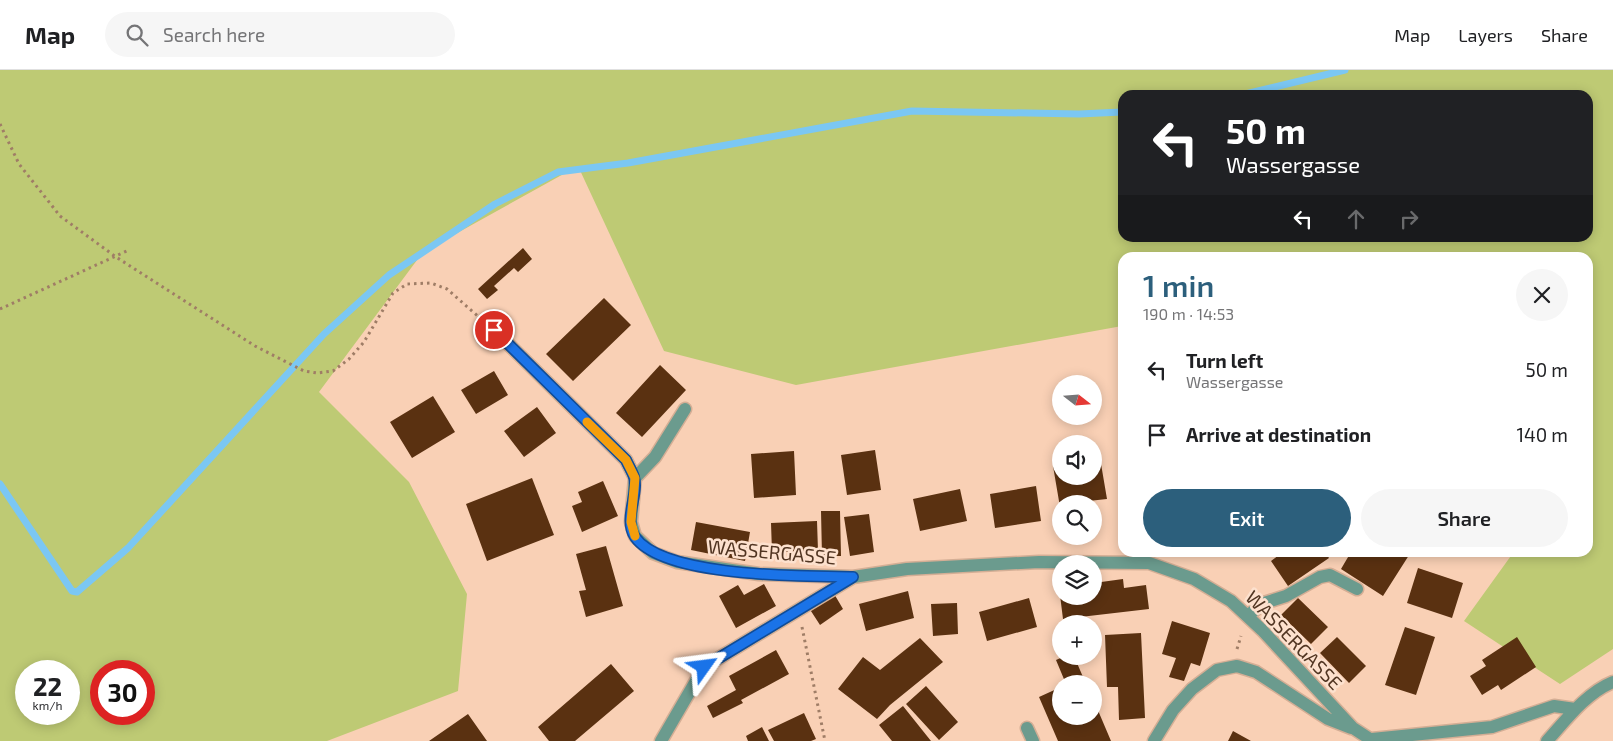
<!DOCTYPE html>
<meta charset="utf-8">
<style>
body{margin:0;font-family:"Exo 2",sans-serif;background:#f6f6f6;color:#202124;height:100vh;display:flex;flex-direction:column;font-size:19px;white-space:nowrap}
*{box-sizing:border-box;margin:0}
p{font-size:16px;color:#757577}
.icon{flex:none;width:28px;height:28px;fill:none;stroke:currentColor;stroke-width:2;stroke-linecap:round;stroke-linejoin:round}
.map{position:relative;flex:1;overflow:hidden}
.details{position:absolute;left:1118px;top:182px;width:475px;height:305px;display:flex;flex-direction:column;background:#fff;border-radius:15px;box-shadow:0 2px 12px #0003}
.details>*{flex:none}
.hud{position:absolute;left:1118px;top:20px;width:475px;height:152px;border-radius:15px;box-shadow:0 2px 12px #0003;background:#202124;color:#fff;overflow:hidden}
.needle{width:32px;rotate:107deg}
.fabs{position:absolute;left:1052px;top:305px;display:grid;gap:10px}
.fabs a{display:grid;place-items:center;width:50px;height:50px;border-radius:50%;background:#fff;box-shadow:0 2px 12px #0003;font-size:25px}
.speed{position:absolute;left:15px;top:590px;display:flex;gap:10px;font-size:25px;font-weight:700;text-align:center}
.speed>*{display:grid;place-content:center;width:65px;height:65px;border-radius:50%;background:#fff;box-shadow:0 2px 12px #0003;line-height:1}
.speed small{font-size:12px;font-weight:400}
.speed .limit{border:8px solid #d22;background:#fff;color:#111}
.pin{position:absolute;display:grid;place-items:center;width:42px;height:42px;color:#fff;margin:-21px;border:2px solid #fff;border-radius:50%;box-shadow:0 1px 5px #0007}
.me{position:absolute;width:55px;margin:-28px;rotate:59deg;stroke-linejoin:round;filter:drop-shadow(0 0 4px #0008)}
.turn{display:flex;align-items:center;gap:18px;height:105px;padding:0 25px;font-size:22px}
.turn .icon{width:65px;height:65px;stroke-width:2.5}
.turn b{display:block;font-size:35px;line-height:42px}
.lanes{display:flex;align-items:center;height:48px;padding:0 25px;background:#0003;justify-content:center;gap:25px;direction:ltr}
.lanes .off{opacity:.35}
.round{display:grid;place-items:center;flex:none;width:52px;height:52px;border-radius:26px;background:#f6f6f6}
.overview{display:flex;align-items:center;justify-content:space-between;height:85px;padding:0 25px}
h1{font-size:30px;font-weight:600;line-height:38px;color:#2c5f7c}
.cta{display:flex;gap:10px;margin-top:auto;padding:10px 25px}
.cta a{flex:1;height:58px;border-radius:30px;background:#2c5f7c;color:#fff;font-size:20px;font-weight:600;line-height:58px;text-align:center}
.cta a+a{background:#f6f6f6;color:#202124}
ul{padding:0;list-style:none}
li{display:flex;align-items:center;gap:15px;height:65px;padding:0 25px}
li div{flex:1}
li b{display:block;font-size:19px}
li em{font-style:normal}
header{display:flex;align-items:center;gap:30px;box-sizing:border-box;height:70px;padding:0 25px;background:#fff;border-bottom:1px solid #e0e0e0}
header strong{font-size:24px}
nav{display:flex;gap:28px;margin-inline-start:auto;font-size:18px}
.search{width:350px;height:45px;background:#f6f6f6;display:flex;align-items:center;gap:12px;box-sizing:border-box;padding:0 18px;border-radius:28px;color:#757577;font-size:19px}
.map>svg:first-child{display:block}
.green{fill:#beca74;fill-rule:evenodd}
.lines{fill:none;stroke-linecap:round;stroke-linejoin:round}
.stream{stroke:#7bc7f3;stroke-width:7}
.building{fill:#5a3111}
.minor-casing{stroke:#d4ae95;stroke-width:15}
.path{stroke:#9f7d66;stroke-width:3;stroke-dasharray:2.5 4;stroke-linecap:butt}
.minor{stroke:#6b9b8e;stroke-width:12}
.route-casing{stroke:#114b97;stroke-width:12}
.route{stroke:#1a73e8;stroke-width:9}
.slow{stroke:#f59e0b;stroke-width:9}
.labels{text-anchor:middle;stroke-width:5;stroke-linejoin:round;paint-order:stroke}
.street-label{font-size:19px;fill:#513522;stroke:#fde1ce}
</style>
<header>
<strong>Map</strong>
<div class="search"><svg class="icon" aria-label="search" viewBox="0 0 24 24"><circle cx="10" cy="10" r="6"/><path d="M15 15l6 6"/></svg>Search here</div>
<nav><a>Map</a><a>Layers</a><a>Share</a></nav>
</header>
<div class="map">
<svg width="1613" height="671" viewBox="0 0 1613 671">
<rect width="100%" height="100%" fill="#f9d0b5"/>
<!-- green -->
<path class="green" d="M0,0H1613V579L1560,614L1464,551L1513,483L1588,482V188H1122V256L796,315L664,281L578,96L423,182L319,322L409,412L467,524L458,621L327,671H0ZM1122,25H1588V168H1122ZM26,601H69V644H26ZM101,601H144V644H101Z"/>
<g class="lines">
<!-- stream -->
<path class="stream" d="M1241,25L1345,0
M0,414L72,521L77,522L128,478L324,264L389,205L495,134L558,102L628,93L912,41L1079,44L1122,42"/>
</g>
<!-- building -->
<path class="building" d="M523,178L532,189L518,202L514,198L494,216L498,220L487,229L478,219Z
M604,228L631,255L573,311L546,284Z
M660,295L686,320L642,367L616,343Z
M494,301L508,325L476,344L461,320Z
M433,326L455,362L412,388L390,352Z
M537,337L556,363L524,387L504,361Z
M875,380L881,420L847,425L841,385Z
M794,381L796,425L754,428L751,384Z
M1100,388L1107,429L1061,434L1060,437L1053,396L1061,395V406H1094V389Z
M532,408L554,465L487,491L466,434Z
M603,411L618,446L582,462L572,436L582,432L578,422Z
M1036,416L1041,451L995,458L990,424Z
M960,419L967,451L920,461L913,429Z
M821,441H840L841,486H822Z
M869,444L874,482L850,486L844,447Z
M817,451L818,481L772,482L771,453Z
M696,452L750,462L745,491L691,480Z
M606,476L623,536L586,547L579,521L586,520L576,484Z
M1283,482H1325L1329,488L1288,516L1271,491Z
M1351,482H1411L1383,526L1341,499Z
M1418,498L1463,513L1452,548L1407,533Z
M1123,509L1124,518L1146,515L1149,539L1063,549L1059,517L1061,516V526H1094V513Z
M764,514L776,536L736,558L719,526L738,515L744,525Z
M908,521L914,548L866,561L859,534Z
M833,522L843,539L820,555L809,538Z
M1029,528L1037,557L987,571L979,542Z
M1298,528L1328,557L1311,574L1281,545Z
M957,533L958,564L933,566L931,534Z
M1172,551L1210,563L1200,596L1191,593L1184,611L1169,607L1176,588L1162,584Z
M1405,557L1435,567L1416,625L1385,615Z
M1141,563L1145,648L1119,650L1118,617H1107L1105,565Z
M1337,567L1366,596L1349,613L1320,583Z
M1517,567L1536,597L1501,620L1498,615L1482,625L1470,606L1486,596L1482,590Z
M920,568L943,592L890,635L877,649L838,619L863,587L880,600Z
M776,580L789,604L741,630L743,633L713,648L707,636L736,620L729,606Z
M1065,586H1074L1086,614H1066L1056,590Z
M611,594L634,621L575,671H549L538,657Z
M926,616L958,652L939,670L906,634Z
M1061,617V646H1094V631L1111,671H1058L1039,627Z
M903,636L931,671H892L879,655Z
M804,643L816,669L811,671H774L768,660Z
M468,644L487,671H429Z
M762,657L769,671H748L746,666Z
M1233,661L1251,671H1228Z"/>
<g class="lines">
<defs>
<path id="minor" d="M494,260L626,390L635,408L631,452L635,466L653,483L677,492L759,504L853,507L907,499L1039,492L1149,493L1194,509L1231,531L1262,560L1353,658L1373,671
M635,408L655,387L685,339
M1247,546L1264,533L1286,526L1320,507L1330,505L1357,519
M1027,658L1033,671
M1372,669L1492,657L1554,636L1575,639
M661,671L704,597L853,507
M1154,671L1173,640L1192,619L1217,600L1237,596L1256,602L1328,649L1351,658
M1547,671C1566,650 1586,623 1613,612"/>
</defs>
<!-- minor casing -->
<use href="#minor" class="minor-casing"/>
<!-- path -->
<path class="path" d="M0,54L19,94L60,146L116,187L255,276L304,301L317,303L333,301L349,289L364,272L393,223L407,214L431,213L447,219L480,248
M0,239L129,180
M802,557L825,671
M1237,579L1241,566"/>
<!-- minor -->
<use href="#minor" class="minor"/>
</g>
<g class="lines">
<defs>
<path id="route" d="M494,260L626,390C628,395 632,401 634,407C639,425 623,449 635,467C664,508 805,506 853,507L704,597"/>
</defs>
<!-- route casing -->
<use href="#route" class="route-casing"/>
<!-- route -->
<use href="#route" class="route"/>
<!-- slow -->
<path class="slow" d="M587,352L626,390L635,408L631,452L635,466"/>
</g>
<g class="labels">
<!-- street labels -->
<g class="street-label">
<text transform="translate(772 482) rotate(5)" y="7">WASSERGASSE</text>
<text transform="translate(1294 570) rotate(46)" y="7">WASSERGASSE</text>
</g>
</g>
</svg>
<div class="fabs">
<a><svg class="needle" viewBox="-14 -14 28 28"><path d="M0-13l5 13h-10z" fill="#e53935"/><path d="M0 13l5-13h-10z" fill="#757577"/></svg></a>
<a><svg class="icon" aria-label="sound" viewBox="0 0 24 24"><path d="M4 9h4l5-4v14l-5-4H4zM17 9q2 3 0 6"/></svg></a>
<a><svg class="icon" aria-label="search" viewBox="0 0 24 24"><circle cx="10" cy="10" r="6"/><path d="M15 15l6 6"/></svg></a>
<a><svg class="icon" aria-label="layers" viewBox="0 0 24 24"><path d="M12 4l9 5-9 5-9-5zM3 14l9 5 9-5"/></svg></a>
<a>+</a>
<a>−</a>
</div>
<div class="speed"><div>22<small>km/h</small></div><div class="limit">30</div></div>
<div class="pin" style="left:494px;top:260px;background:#d93025"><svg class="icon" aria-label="arrive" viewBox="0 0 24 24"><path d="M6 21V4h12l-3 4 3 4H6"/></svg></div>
<svg class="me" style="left:704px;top:597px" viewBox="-20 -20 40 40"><path d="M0-17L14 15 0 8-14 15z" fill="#1a73e8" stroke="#fff" stroke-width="4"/></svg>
<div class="hud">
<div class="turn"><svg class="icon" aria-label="left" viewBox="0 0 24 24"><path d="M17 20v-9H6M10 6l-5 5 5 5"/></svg><div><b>50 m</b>Wassergasse</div></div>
<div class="lanes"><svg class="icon" aria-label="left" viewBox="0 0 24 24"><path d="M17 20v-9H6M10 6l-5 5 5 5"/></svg><svg class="icon off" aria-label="ahead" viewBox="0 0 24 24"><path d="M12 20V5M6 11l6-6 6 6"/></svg><svg class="icon off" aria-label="right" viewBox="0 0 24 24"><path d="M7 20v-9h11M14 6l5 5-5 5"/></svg></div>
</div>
<section class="details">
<div class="overview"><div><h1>1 min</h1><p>190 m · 14:53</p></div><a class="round"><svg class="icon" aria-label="close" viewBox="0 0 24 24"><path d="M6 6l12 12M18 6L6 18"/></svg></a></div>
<ul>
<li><svg class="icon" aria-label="left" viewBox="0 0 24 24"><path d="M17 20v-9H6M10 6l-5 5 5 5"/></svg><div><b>Turn left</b><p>Wassergasse</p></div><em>50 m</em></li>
<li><svg class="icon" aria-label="arrive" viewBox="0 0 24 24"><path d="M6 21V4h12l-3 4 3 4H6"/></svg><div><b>Arrive at destination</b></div><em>140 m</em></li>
</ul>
<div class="cta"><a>Exit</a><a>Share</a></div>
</section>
</div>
